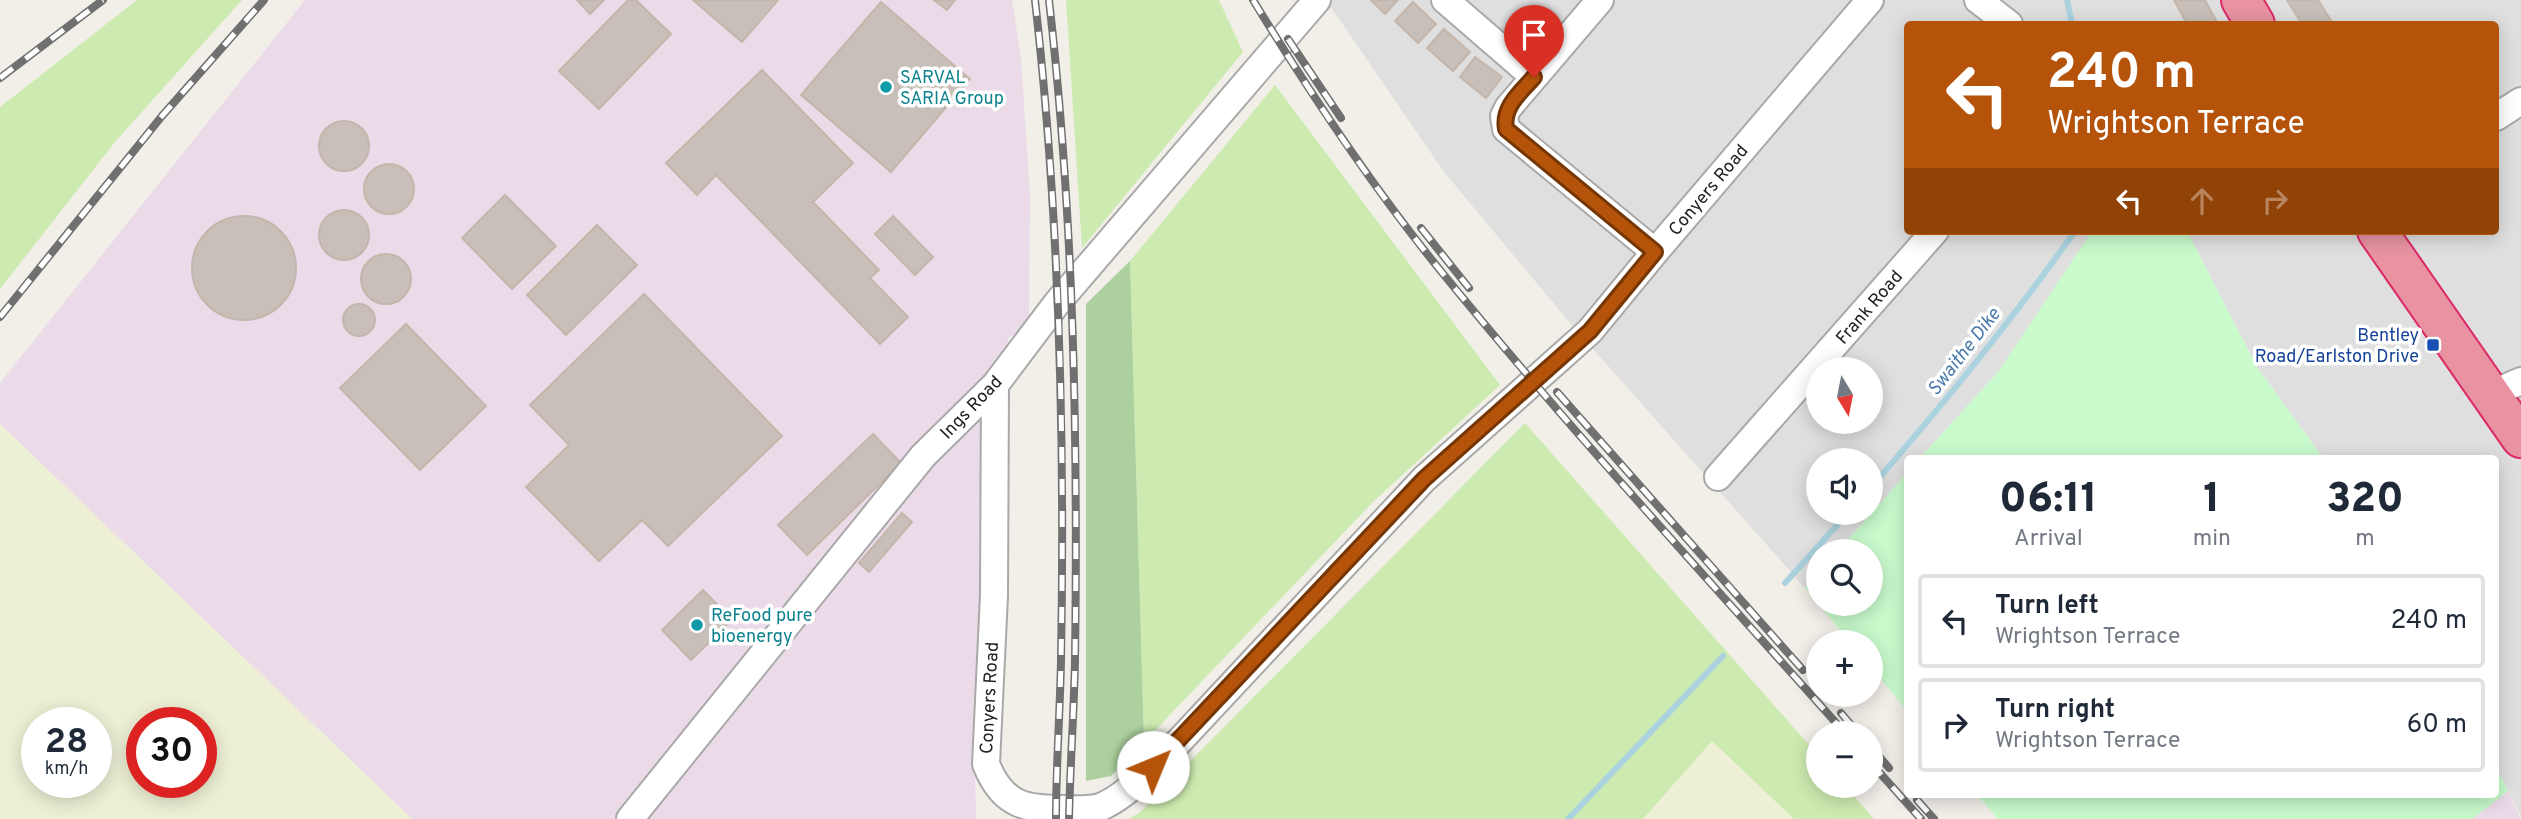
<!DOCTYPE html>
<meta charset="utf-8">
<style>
body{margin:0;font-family:Overpass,sans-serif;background:#f6f6f7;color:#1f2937;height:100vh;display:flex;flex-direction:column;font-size:26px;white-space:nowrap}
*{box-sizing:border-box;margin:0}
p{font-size:23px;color:#747a83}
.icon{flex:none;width:38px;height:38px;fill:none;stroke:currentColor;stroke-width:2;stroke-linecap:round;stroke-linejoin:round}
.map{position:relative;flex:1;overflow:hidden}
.sheet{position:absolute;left:1904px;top:455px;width:595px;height:343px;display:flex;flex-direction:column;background:#fff;border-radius:7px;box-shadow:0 4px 18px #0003}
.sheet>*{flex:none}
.banner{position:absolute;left:1904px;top:21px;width:595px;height:214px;border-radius:7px;box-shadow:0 4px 18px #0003;background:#b45309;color:#fff;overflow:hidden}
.needle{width:46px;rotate:170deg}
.buttons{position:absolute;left:1806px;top:357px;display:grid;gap:14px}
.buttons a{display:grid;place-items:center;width:77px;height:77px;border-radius:50%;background:#fff;box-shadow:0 4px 18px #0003;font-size:35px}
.speed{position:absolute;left:21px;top:707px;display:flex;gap:14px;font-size:35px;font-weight:700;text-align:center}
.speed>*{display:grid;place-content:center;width:91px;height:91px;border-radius:50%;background:#fff;box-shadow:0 4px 18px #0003;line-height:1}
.speed small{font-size:18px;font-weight:400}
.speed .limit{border:10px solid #d22;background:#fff;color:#111}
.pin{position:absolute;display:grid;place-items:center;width:60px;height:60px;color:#fff;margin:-72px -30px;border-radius:50% 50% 50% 0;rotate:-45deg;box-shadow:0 0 7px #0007}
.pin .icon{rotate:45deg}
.me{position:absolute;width:77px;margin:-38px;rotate:45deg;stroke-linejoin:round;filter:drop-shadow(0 0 5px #0008)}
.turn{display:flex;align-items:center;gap:24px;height:147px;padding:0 28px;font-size:32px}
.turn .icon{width:91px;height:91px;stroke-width:2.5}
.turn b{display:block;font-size:49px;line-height:60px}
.lanes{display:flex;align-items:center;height:66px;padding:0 28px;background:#0003;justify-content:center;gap:35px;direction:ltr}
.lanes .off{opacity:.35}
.eta{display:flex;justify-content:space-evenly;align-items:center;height:119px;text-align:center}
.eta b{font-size:42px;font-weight:800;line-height:49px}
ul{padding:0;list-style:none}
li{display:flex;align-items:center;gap:21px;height:94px;margin:0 14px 10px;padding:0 14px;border:4px solid #e0e1e3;border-radius:7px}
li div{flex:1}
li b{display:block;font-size:26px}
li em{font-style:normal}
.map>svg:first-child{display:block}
.residential{fill:#e0dfdf;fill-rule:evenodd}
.industrial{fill:#ebdbe8}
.farmland{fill:#eef0d5;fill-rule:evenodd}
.grass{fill:#cdebb0}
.forest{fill:#add19e}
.park{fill:#c8facc}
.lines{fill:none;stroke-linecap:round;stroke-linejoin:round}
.stream{stroke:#aad3df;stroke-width:6}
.building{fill:#c7bfb8;stroke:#c4b6ab;stroke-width:2}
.minor-casing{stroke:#a9a9a9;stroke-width:30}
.highway-casing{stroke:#dc2a67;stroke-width:42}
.minor{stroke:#fff;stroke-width:26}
.highway{stroke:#e892a2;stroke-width:38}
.rail-casing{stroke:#707070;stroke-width:8}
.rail{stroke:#fff;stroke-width:5;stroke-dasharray:16;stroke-linecap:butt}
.route-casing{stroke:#753606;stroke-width:18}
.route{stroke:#b45309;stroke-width:12}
.culture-dot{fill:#0f9aa8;stroke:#fff;stroke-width:2.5}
.transit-dot{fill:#1a4fb4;stroke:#fff;stroke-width:2.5}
.labels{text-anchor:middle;stroke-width:7;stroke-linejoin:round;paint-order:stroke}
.culture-label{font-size:18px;fill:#0d838f;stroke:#fff;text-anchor:start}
.street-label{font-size:18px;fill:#222;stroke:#fff}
.transit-label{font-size:18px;fill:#164399;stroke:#fff;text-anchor:end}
.water-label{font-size:19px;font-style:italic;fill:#4a7aab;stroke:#fff}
</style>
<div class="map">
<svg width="2521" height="819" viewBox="0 0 2521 819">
<rect width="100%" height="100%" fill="#f2efe9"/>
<!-- residential -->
<path class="residential" d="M1326,0H2521V816L2496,767V458H2323L2257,367L2187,231H2496V24H1908V231H2092L1998,372L1920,458H1908L1907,473L1838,551H1818V573L1805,588L1570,323L1444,172ZM1818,369H1871V422H1818ZM1818,460H1871V513H1818Z"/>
<!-- industrial -->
<path class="industrial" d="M305,0H1012L1021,58L1030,195L1029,323L1008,339L1007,534L975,764L976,819H412L0,424V383Z
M2508,791L2521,819H2472Z"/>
<!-- farmland -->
<path class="farmland" d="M0,424L412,819H0ZM37,723H96V782H37ZM142,723H201V782H142Z
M1712,741L1794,819H1643Z"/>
<!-- grass -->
<path class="grass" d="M137,0H242L115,142L0,289V107Z
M1066,0H1219L1243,52L1082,248Z
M1275,85L1500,385L1372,503L1144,742L1130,261Z
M1525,423L1818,755V786H1845L1874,819H1794L1712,741L1643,819H1128L1138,814Z"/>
<!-- forest -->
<path class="forest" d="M1130,261L1144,742L1111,776L1086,781V304Z"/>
<!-- park -->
<path class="park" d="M2092,231H2187L2257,367L2323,458H1920L1998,372Z
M1907,473V711L1871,667V642H1850L1805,588L1818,573V604H1871V551H1838Z
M2496,767L2508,791L2472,819H1998L1977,795L2496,794Z"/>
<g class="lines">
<!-- stream -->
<path class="stream" d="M2067,0L2072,24
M1871,487C1943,405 2012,320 2075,231
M1785,583L1848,513
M1568,819L1723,656"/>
</g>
<!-- building -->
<path class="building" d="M577,0H604L590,14Z
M628,0H636L671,34L599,109L559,71Z
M693,0H778L742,42Z
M934,0H955L947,10Z
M1371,0H1398L1385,14Z
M2174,0H2205L2218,24H2187Z
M2287,0H2318L2333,24H2302Z
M881,2L970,79L891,172L801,95Z
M1413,2L1436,24L1418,43L1395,21Z
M1444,29L1470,52L1453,71L1427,48Z
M1475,57L1502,77L1486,98L1460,77Z
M762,70L853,163L813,202L879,270L870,278L908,317L880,344L716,175L697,195L666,163Z
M319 146a25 25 0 1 1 50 0a25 25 0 1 1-50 0Z
M364 189a25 25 0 1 1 50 0a25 25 0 1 1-50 0Z
M505,195L556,246L512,289L462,238Z
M319 235a25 25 0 1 1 50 0a25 25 0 1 1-50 0Z
M893,216L933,257L915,275L875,234Z
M192 268a52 52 0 1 1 104 0a52 52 0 1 1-104 0Z
M597,225L637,265L566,335L527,295Z
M361 279a25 25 0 1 1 50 0a25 25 0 1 1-50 0Z
M644,294L782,436L668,546L642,520L599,561L526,487L569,445L530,405Z
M343 320a16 16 0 1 1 32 0a16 16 0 1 1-32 0Z
M406,324L486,406L420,470L340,388Z
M873,434L901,463L807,555L778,525Z
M902,513L912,522L869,572L859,563Z
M703,590L732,620L691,660L662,630Z"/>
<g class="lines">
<defs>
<path id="minor" d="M1445,0L1534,77
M1600,0L1508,108L1504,116L1506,129L1655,252
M1978,0L2009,24
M2496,117L2521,101
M995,385L994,595L986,764C1003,807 1026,809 1068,809C1080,809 1094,811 1105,805C1131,792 1151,768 1172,749L1424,479L1590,331L1655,252L1870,0
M2491,394L2521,381
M1718,477L1935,231
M630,819L923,456L995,385L1057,303L1317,0"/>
<path id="highway" d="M2241,0L2255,24
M2377,231L2521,438"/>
</defs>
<!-- minor casing -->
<use href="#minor" class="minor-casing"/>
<!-- highway casing -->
<use href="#highway" class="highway-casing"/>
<!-- minor -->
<use href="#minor" class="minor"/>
<!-- highway -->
<use href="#highway" class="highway"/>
<defs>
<path id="rail" d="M1035,0C1060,219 1065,440 1061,660C1060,713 1056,766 1056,819
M1049,0C1074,219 1078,440 1075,660C1074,713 1070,766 1069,819
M1253,0C1310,93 1371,185 1440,270C1569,429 1709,580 1845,733
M1288,39L1341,118
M0,78L103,0
M1421,228L1469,288
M0,317L162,116L264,0
M1557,392L1803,670
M1841,713L1858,733
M1871,747L1889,768
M1871,763L1921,819
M1917,800L1934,819"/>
</defs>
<!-- rail casing -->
<use href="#rail" class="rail-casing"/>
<!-- rail -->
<use href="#rail" class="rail"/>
</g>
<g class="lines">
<defs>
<path id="route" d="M1153,767L1424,479L1590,331L1655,252L1506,129C1502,107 1520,93 1534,77"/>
</defs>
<!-- route casing -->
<use href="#route" class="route-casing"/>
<!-- route -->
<use href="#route" class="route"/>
</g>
<!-- markers -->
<g class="culture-dot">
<circle cx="886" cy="87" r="7"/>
<circle cx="697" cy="625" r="7"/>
</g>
<rect class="transit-dot" x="2426" y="338" width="14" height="14" rx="3.5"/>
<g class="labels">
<!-- culture labels -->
<g class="culture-label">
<text x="900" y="83">SARVAL<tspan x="900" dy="21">SARIA Group</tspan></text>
<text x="711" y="621">ReFood pure<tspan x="711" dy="21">bioenergy</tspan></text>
</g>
<!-- street labels -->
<g class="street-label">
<text transform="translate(1708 190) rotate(-50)" y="6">Conyers Road</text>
<text transform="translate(1869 307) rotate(-49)" y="6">Frank Road</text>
<text transform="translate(971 407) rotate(-46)" y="6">Ings Road</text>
<text transform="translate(989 698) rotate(-87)" y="6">Conyers Road</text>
</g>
<!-- transit labels -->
<g class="transit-label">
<text x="2419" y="341">Bentley<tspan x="2419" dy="21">Road/Earlston Drive</tspan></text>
</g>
<!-- water labels -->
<g class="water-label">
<text transform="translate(1963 351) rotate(-52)" y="7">Swaithe Dike</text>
</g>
</g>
</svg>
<div class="buttons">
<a><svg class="needle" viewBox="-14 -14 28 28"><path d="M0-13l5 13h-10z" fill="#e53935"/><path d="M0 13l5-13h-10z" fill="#747a83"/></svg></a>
<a><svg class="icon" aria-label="sound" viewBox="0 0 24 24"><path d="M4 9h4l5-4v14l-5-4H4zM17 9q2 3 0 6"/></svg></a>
<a><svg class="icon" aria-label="search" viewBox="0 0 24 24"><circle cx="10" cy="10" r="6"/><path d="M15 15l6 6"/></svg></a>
<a>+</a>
<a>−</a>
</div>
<div class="speed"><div>28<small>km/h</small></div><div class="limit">30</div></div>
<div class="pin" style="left:1534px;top:77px;background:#d93025"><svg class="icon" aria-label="arrive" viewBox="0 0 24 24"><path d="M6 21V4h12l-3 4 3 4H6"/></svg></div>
<svg class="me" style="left:1153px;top:767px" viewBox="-20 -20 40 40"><circle r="19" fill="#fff"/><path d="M0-13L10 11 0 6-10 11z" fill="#b45309"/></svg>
<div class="banner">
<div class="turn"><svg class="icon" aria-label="left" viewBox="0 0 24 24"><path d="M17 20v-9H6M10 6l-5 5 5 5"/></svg><div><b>240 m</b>Wrightson Terrace</div></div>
<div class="lanes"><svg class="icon" aria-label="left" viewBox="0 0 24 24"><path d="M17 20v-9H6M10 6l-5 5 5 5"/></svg><svg class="icon off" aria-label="ahead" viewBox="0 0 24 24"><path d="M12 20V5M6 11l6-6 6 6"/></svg><svg class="icon off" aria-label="right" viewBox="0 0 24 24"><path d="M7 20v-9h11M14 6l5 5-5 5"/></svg></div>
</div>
<section class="sheet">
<div class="eta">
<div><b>06:11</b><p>Arrival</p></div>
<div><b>1</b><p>min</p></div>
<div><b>320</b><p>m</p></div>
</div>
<ul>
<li><svg class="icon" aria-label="left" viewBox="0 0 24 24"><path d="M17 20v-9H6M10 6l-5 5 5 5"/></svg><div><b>Turn left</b><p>Wrightson Terrace</p></div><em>240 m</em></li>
<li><svg class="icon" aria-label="right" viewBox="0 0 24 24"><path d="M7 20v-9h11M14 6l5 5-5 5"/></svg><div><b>Turn right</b><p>Wrightson Terrace</p></div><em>60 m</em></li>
</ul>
</section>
</div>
